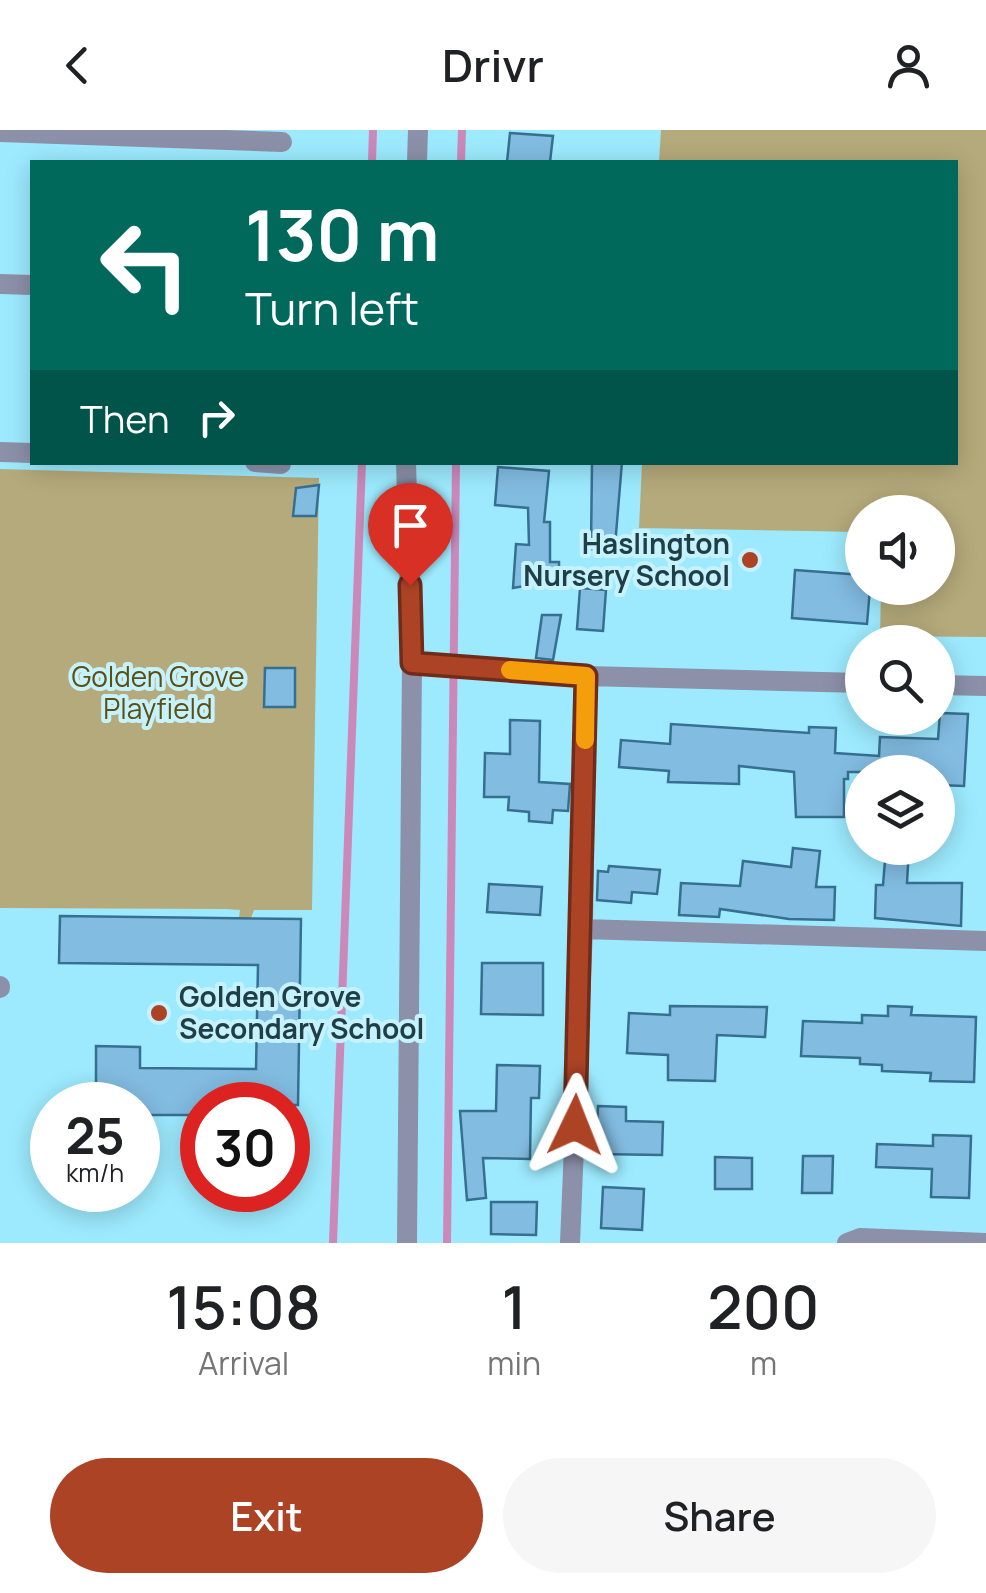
<!DOCTYPE html>
<style>
body{margin:0;font-family:Manrope,sans-serif;background:#f6f6f6;color:#202124;height:100vh;display:flex;flex-direction:column;font-size:38px;white-space:nowrap}
*{box-sizing:border-box;margin:0}
p{font-size:32px;color:#757577}
.icon{flex:none;width:55px;height:55px;fill:none;stroke:currentColor;stroke-width:2;stroke-linecap:round;stroke-linejoin:round}
.map{position:relative;height:1113px;overflow:hidden}
.details{display:flex;flex-direction:column;background:#fff;flex:1}
.details>*{flex:none}
.banner{position:absolute;left:30px;top:30px;width:928px;height:305px;border-radius:0px;box-shadow:0 5px 25px #0003;background:#00695c;color:#fff;overflow:hidden}
.buttons{position:absolute;left:845px;top:365px;display:grid;gap:20px}
.buttons a{display:grid;place-items:center;width:110px;height:110px;border-radius:50%;background:#fff;box-shadow:0 5px 25px #0003;font-size:50px}
.speed{position:absolute;left:30px;top:952px;display:flex;gap:20px;font-size:50px;font-weight:700;text-align:center}
.speed>*{display:grid;place-content:center;width:130px;height:130px;border-radius:50%;background:#fff;box-shadow:0 5px 25px #0003;line-height:1}
.speed small{font-size:25px;font-weight:400}
.speed .limit{border:15px solid #d22;background:#fff;color:#111}
.pin{position:absolute;display:grid;place-items:center;width:85px;height:85px;color:#fff;margin:-102px -42px;border-radius:50% 50% 50% 0;rotate:-45deg;box-shadow:0 0 10px #0007}
.pin .icon{rotate:45deg}
.me{position:absolute;width:110px;margin:-55px;rotate:2deg;stroke-linejoin:round;filter:drop-shadow(0 0 8px #0008)}
.turn{display:flex;align-items:center;gap:35px;height:210px;padding:0 50px;font-size:45px}
.turn .icon{width:130px;height:130px;stroke-width:2.5}
.turn b{display:block;font-size:70px;line-height:85px}
.then{display:flex;align-items:center;height:95px;padding:0 50px;background:#0003;gap:20px;font-size:38px}
.eta{display:flex;justify-content:space-evenly;align-items:center;height:170px;text-align:center}
.eta b{font-size:60px;font-weight:600;line-height:70px}
.button{display:flex;gap:20px;margin-top:auto;padding:20px 50px}
.button a{flex:1;height:115px;border-radius:60px;background:#ac4325;color:#fff;font-size:40px;font-weight:600;line-height:115px;text-align:center}
.button a+a{background:#f6f6f6;color:#202124}
header{display:flex;justify-content:space-between;align-items:center;height:130px;padding:0 50px;background:#fff;font-size:45px;font-weight:600}
.map>svg:first-child{display:block}
.green{fill:#b5aa7b}
.lines{fill:none;stroke-linecap:round;stroke-linejoin:round}
.stream{stroke:#cb89ba;stroke-width:8}
.building{fill:#82bce1;stroke:#367091;stroke-width:2.5}
.street{stroke:#8c90a9;stroke-width:20}
.route-casing{stroke:#702c18;stroke-width:25}
.route{stroke:#ac4325;stroke-width:18}
.slow{stroke:#f59e0b;stroke-width:18}
.poi-dot{fill:#ac4325;stroke:#c6f2fe;stroke-width:4}
.labels{text-anchor:middle;stroke-width:8;stroke-linejoin:round;paint-order:stroke}
.poi-label{font-size:28px;font-weight:bold;fill:#1f3f47;stroke:#c6f2fe;text-anchor:end}
.park-label{font-size:28px;fill:#5c4f12;stroke:#c6f2fe}
</style>
<header><svg class="icon" aria-label="back" viewBox="0 0 24 24"><path d="M15 5l-7 7 7 7"/></svg>Drivr<svg class="icon" aria-label="person" viewBox="0 0 24 24"><circle cx="12" cy="8" r="4"/><path d="M4 21q1-7 8-7t8 7"/></svg></header>
<div class="map">
<svg width="986" height="1113" viewBox="0 0 986 1113">
<rect width="100%" height="100%" fill="#9deafe"/>
<!-- green -->
<path class="green" d="M661,0H986V507L880,506L881,458H938V382H862V402L639,398L642,333L955,332V32H659Z
M0,339L319,348L312,780H254L251,788H239L240,780L226,779L0,778Z"/>
<g class="lines">
<!-- stream -->
<path class="stream" d="M372,32L373,0
M461,32L462,0
M333,1113L362,332
M447,1113L456,332"/>
</g>
<!-- building -->
<path class="building" d="M510,3L553,6L550,32H507Z
M592,332H622L615,416L591,419Z
M498,337L549,341L544,392H550V432H559V450L513,458L516,414L529,415L528,378L495,375Z
M319,355L316,386H293L296,358Z
M795,440L862,445V458H870L867,494L792,488Z
M580,458L606,460L603,501L577,499Z
M542,485H561L553,530L536,528Z
M265,538H295V577H264Z
M940,583L968,584L964,656L938,655V642H848V649H844V687H796L794,642L739,636V654L668,652L669,641L619,637L621,610L670,614L671,594L809,603V597L836,598L835,623L879,626L880,607L938,609Z
M510,590L540,591L539,652L570,654L568,681L553,680L552,693L529,691V682L508,680L509,667H484L485,623L510,624Z
M793,718L820,721L816,757H835L834,790L789,789L720,779L719,787L679,785L681,753L740,756L743,731L791,737Z
M886,718H909L907,753H962L961,796L875,788L876,755H883Z
M609,736L660,740L657,764L632,762L631,773L597,770L598,741L608,742Z
M489,754L542,757L540,785L487,782Z
M60,786L301,789L298,975H202V985H138V975H96V916L140,917V938L256,939L258,835L59,833Z
M482,833H543V885L481,884Z
M670,876L767,877L765,907L717,905L715,951L668,950V925L627,923L629,883L670,885Z
M888,876L912,877L911,885L976,887L974,952L930,951L931,943L882,941V935L860,934V928L801,926L803,891L862,893V885L888,886Z
M497,935L540,936L539,968H531L530,1029L483,1028L486,1068L467,1070L460,981H496Z
M598,976L626,977V991L663,992L662,1025L596,1024Z
M933,1005L971,1006L969,1068L931,1067L932,1039L876,1037L877,1014L933,1016Z
M803,1026H833L832,1063H802Z
M715,1027L752,1028V1059H715Z
M603,1057L644,1059L642,1100L601,1098Z
M491,1072H537L536,1105L491,1104Z"/>
<g class="lines">
<!-- street -->
<path class="street" d="M0,2L282,12
M417,32L418,0
M0,154L32,155
M0,322L32,323
M255,332L281,334
M406,332L412,533L407,1113
M412,533L586,546L862,553
M938,555L986,556
M583,799L986,811
M0,856V858
M570,1113L583,799L586,546
M847,1113L860,1108L986,1113"/>
</g>
<g class="lines">
<defs>
<path id="route" d="M410,455L412,533L586,546L575,995"/>
</defs>
<!-- route casing -->
<use href="#route" class="route-casing"/>
<!-- route -->
<use href="#route" class="route"/>
<!-- slow -->
<path class="slow" d="M510,540L586,546L585,610"/>
</g>
<!-- markers -->
<g class="poi-dot">
<circle cx="750" cy="430" r="10"/>
<circle cx="159" cy="883" r="10"/>
</g>
<g class="labels">
<!-- poi labels -->
<g class="poi-label">
<text x="730" y="424">Haslington<tspan x="730" dy="32">Nursery School</tspan></text>
<text x="179" y="877" text-anchor="start">Golden Grove<tspan x="179" dy="32">Secondary School</tspan></text>
</g>
<!-- park labels -->
<g class="park-label">
<text x="158" y="557">Golden Grove<tspan x="158" dy="32">Playfield</tspan></text>
</g>
</g>
</svg>
<div class="buttons">
<a><svg class="icon" aria-label="sound" viewBox="0 0 24 24"><path d="M4 9h4l5-4v14l-5-4H4zM17 9q2 3 0 6"/></svg></a>
<a><svg class="icon" aria-label="search" viewBox="0 0 24 24"><circle cx="10" cy="10" r="6"/><path d="M15 15l6 6"/></svg></a>
<a><svg class="icon" aria-label="layers" viewBox="0 0 24 24"><path d="M12 4l9 5-9 5-9-5zM3 14l9 5 9-5"/></svg></a>
</div>
<div class="speed"><div>25<small>km/h</small></div><div class="limit">30</div></div>
<div class="pin" style="left:410px;top:455px;background:#d93025"><svg class="icon" aria-label="arrive" viewBox="0 0 24 24"><path d="M6 21V4h12l-3 4 3 4H6"/></svg></div>
<svg class="me" style="left:575px;top:995px" viewBox="-20 -20 40 40"><path d="M0-17L14 15 0 8-14 15z" fill="#ac4325" stroke="#fff" stroke-width="4"/></svg>
<div class="banner">
<div class="turn"><svg class="icon" aria-label="left" viewBox="0 0 24 24"><path d="M17 20v-9H6M10 6l-5 5 5 5"/></svg><div><b>130 m</b>Turn left</div></div>
<div class="then">Then<svg class="icon" aria-label="right" viewBox="0 0 24 24"><path d="M7 20v-9h11M14 6l5 5-5 5"/></svg></div>
</div>
</div>
<section class="details">
<div class="eta">
<div><b>15:08</b><p>Arrival</p></div>
<div><b>1</b><p>min</p></div>
<div><b>200</b><p>m</p></div>
</div>
<div class="button"><a>Exit</a><a>Share</a></div>
</section>
